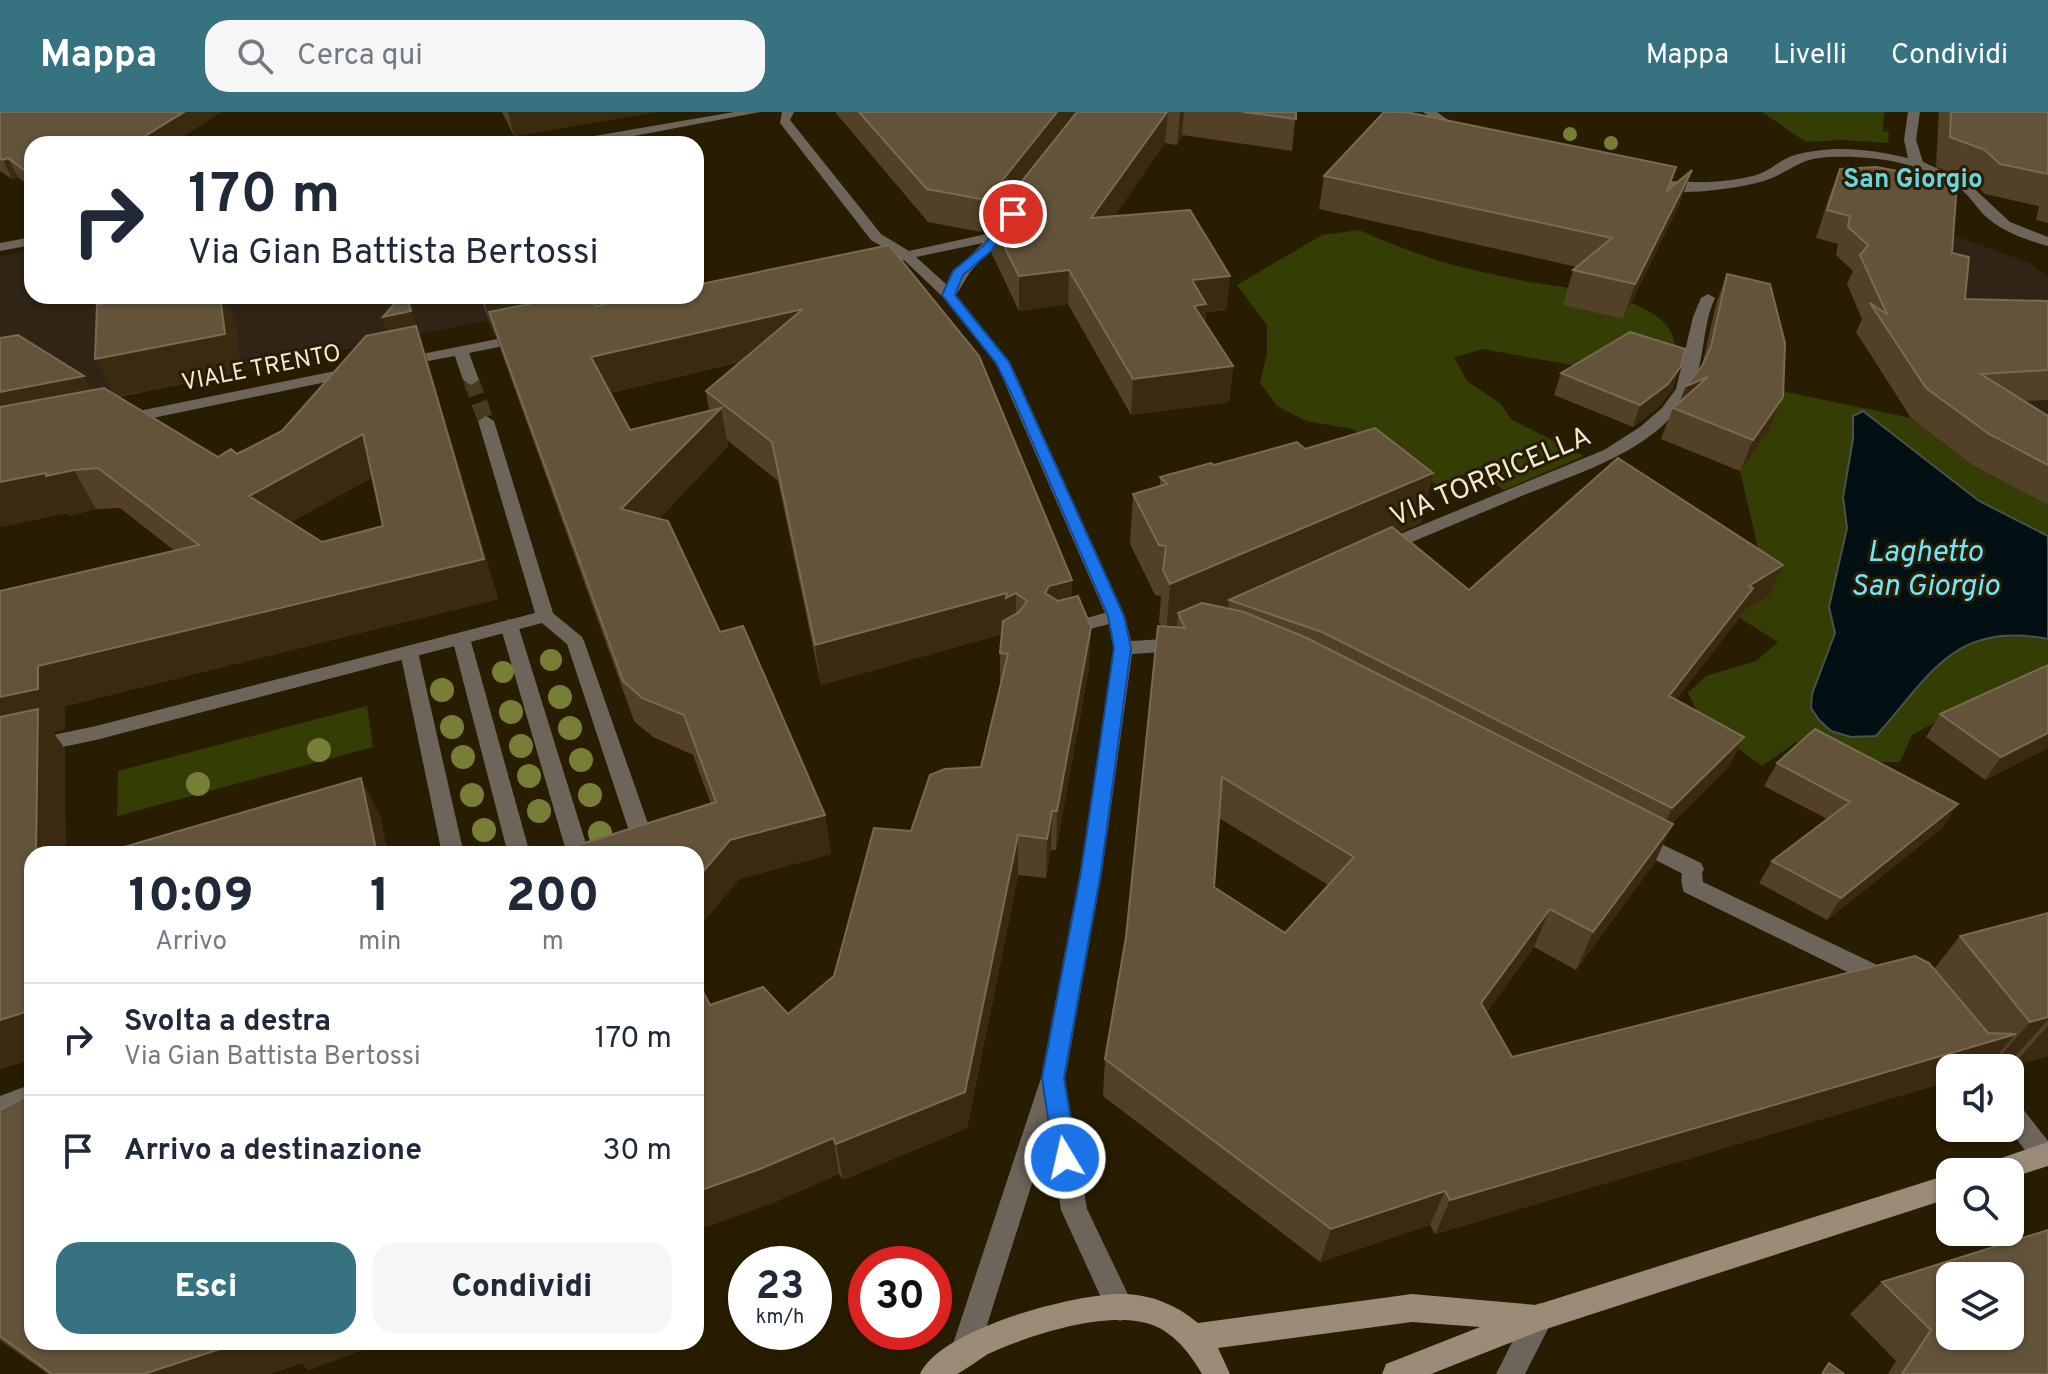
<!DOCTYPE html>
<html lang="it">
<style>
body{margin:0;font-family:Overpass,sans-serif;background:#f6f6f7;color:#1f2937;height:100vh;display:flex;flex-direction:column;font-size:30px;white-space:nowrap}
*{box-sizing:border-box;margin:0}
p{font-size:26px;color:#747a83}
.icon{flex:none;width:44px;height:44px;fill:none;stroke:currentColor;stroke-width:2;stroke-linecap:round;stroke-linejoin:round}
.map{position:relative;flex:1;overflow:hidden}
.panel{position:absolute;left:24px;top:734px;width:680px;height:504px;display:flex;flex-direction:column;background:#fff;border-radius:24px;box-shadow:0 2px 6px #0004}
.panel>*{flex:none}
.hud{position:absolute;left:24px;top:24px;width:680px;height:168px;border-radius:24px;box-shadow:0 2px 6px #0004;background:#fff;color:#1f2937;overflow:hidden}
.fabs{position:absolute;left:1936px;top:942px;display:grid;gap:16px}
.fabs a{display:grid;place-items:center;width:88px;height:88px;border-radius:16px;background:#fff;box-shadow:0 2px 6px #0004;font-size:40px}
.speed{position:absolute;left:728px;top:1134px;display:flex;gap:16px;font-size:40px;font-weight:700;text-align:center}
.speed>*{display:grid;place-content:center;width:104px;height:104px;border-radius:50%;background:#fff;box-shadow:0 2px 6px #0004;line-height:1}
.speed small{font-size:20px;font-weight:400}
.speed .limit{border:12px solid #d22;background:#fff;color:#111}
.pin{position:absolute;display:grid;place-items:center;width:68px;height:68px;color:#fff;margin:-34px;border:4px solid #fff;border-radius:50%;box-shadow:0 2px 8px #0007}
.me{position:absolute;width:88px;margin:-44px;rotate:351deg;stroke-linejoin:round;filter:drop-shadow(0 0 6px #0008)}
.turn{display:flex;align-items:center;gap:28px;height:168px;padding:0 32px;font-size:36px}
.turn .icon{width:104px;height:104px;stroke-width:2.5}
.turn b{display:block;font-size:56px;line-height:68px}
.eta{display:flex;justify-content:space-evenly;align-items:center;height:136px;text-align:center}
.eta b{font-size:48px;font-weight:800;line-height:56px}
.primary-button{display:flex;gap:16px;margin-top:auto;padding:16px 32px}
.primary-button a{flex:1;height:92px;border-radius:24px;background:#367280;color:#fff;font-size:32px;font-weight:800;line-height:92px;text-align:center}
.primary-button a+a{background:#f6f6f7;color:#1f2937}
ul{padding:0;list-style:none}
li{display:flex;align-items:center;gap:24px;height:112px;padding:0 32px;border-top:2px solid #e0e1e3}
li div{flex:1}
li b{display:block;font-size:30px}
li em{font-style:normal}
header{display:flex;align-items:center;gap:48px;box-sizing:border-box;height:112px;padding:0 40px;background:#367280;color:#fff}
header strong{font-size:38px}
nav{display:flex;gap:44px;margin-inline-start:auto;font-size:28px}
.search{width:560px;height:72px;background:#f6f6f7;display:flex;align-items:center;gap:20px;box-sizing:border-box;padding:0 28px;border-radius:24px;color:#747a83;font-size:30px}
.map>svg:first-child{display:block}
.education{fill:#2f2415}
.green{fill:#343d03}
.water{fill:#031013;stroke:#4a514e;stroke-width:2}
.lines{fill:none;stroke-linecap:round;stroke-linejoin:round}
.street-tunnel{stroke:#473b21;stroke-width:16;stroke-dasharray:16 8;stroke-linecap:butt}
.lane{fill:#6d6559;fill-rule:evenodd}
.street{fill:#6d6559;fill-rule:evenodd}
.secondary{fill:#9a8c79;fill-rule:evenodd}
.tree{fill:#787e35}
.wall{fill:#524127;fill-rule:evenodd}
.shaded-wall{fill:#3a2b10}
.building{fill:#63533a;stroke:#796a53;stroke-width:2;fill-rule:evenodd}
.route{fill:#1a73e8;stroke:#114b97;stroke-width:2}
.labels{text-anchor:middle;stroke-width:6;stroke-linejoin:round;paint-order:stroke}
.far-street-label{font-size:24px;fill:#f0e8d8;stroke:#291d01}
.far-neighbourhood-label{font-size:26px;font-weight:bold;fill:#6ad5e2;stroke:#291d01}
.street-label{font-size:28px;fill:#f0e8d8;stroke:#291d01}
.water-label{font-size:30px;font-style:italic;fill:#70e6fd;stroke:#291d01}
</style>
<header>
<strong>Mappa</strong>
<div class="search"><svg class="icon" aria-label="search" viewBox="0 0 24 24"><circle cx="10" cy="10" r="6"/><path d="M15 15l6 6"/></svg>Cerca qui</div>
<nav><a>Mappa</a><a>Livelli</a><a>Condividi</a></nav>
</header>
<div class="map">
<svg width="2048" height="1262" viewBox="0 0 2048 1262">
<rect width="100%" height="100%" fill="#291d01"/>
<!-- education -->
<path class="education" d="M1942,119L2032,152L2048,166V346L1950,211Z
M32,139V184H594L587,188L0,309V144Z"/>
<!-- green -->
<path class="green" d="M1762,0H1890L1884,1L1883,19L1889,20L1888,31L1842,28L1806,30Z
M1359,118C1392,132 1423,145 1457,154C1481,160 1505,165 1529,170C1565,176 1685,185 1674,242L1610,260L1483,237L1454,245L1467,269L1500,291L1512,308L1584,344L1504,378L1475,358L1437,373L1352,317L1306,309L1277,294L1260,271L1267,241V213L1237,173L1322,123Z
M1772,277L1911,306L1972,353L2048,393V562L1963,595L1912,623L1900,650H1858L1796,630L1762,654L1703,611L1688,581L1706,564L1756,549L1778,530L1732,501L1769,483L1740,359L1770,316Z
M367,594L373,635L117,704L118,659Z"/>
<!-- water -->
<path class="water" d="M1863,299L1979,389L2048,424V527C1954,508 1930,564 1876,624L1851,625L1831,619L1819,608L1811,596L1812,582L1835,521L1829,495L1847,416L1843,385L1853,327V304Z"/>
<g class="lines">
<!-- street-tunnel -->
<path class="street-tunnel" d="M471,268L486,309"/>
<!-- lane -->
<path class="lane" d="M509,507L518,513L587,735L630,722L566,529L575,523L584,529L653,726L650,732L617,742H567L500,513Z
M461,520L470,526L530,742H508L452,526Z
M409,534L418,540L464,742H442L400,540Z
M1693,749L1701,751L1703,770L1896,862L1900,869L1896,876L1888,879L1880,876L1684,780C1680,771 1681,760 1685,751Z
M32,972V994L0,1006V984Z
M2010,989L2019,992L2048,1029V1053L2035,1051L2008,1016H2010Z"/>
<!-- street -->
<path class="street" d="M734,0H760L592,32H565L571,28Z
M782,0H794L790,8L881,122L909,139L991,121L1004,105H1014V111L970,160L956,183L1010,250L1125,504L1131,529L1164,527L1181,520L1190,526C1176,543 1152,540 1132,542L1102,760L1065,967L1087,1097L1134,1195L1130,1205L1120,1209L1110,1205L1061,1098L1049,1018L979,1238L975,1248L965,1252L955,1248L951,1238L1041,966L1080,760L1114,536L1109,512L1063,524L1054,518L1056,514L1105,501L996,251L944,186L904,148H894L895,142L871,128L780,11ZM983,131L960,154L947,173L916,145Z
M1423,0H1437L1467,22L1457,25Z
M1908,0H1920L1916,28L1923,50L1967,70L2010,110L2048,125V134C2026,128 2000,119 1983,102C1975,93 1968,82 1958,75C1922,51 1874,43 1831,45C1799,46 1795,57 1769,67C1744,77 1659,88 1638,72C1646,66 1695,71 1710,70C1726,69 1744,67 1759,62C1771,58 1780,48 1792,44C1829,32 1871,37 1908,46L1904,28Z
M32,125V133L0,139V131Z
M1708,182L1715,186C1701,216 1706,251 1690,279C1658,340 1576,361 1517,386C1474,404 1431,422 1388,440H1376L1373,436L1376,432L1604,338L1640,315L1662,296L1676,277L1693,205L1701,186Z
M523,222L528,223V229L469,241L479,268L471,273L463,268L455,244L402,254L395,250L402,246Z
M355,255L363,260L360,263L124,312L116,307L124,302Z
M486,304L494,309L553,501L582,525L584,529L582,533H568L542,511L96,628L0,648V634L96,614L535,501L478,309Z
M1636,720L1701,751L1704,757L1701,763L1693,765L1685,763L1628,734L1625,728L1628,722Z
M1540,1191L1550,1195L1554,1205L1525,1262H1496L1530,1195Z"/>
<!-- secondary -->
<path class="secondary" d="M2048,1030V1054L2010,1066V1060H1980L1984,1052Z
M1950,1062V1086L1540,1219L1431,1262H1382L1386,1252L1480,1215L1412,1210L1218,1236L1230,1262H1202C1191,1243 1176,1223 1155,1214C1112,1196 1029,1223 988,1242C978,1248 967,1257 957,1262C947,1262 930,1262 920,1262C939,1217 1078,1180 1125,1182C1152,1183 1177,1193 1198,1211L1412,1182L1536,1193Z"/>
</g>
<!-- trees -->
<g class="tree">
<circle cx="1570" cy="22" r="7"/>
<circle cx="1611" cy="31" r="7"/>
<circle cx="551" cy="548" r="11"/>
<circle cx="503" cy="560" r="11"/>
<circle cx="442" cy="578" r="12"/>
<circle cx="560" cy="585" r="12"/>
<circle cx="511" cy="600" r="12"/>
<circle cx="452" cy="615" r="12"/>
<circle cx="570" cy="616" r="12"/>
<circle cx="521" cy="634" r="12"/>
<circle cx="319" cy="638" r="12"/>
<circle cx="463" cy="645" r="12"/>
<circle cx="581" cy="648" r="12"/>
<circle cx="529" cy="664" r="12"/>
<circle cx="198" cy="672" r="12"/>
<circle cx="472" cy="683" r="12"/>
<circle cx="590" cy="683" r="12"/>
<circle cx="539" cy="699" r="12"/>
<circle cx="484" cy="718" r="12"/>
<circle cx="600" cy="721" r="12"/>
</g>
<!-- wall -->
<path class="wall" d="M0,0H221L171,32H32V76L18,65L12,67L0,59Z
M502,0H656L514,24Z
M835,0H1296L1292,39L1182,23L1177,33L1165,31L1114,104L1230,164L1226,198L1206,200L1205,210L1233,254L1229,290L1131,303L1068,192L1019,199L992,142L991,116L989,118L981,120L928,110Z
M1939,0H2048V111L2036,108L2039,94L1985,82L1970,68L1936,55Z
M1840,57L1952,141L1965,187L2048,189V288L2024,289L2048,304V393L1972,353L1911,306L1856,220L1862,207L1847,172L1853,159L1836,143L1838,132L1816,126L1829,85Z
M1324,64L1668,78L1680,91L1623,207L1563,193L1573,158L1577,155L1319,97Z
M1727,162L1783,285L1770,316L1740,359L1661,327L1673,296L1680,289L1686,274L1702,254L1716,192Z
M480,184H592L596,194L696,184L1071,486L1089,555L1056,738H1051L1046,766L1018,763L967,1016L843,1068L839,1062L770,1092L710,893L788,902L834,864L911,719L981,655L1000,575V541L1002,522L821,573L778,369L727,328L728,334L659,407L720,520L825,703L831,742L739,767L705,808L711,692L693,643L653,625L634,609L495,222L494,223ZM740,250L706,279L709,298L630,318L610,281Z
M383,205L424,237L498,487L65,594V617L53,620L65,637L32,947L0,957V479L175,439L120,396L96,397L69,404L67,401L0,415L92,278L113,281L235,207L241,260L118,285L218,345L237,342L282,319L388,220ZM373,365L383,414L322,430L291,410Z
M1561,261L1673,276L1660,294L1633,315L1554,283Z
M1305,337L1433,361L1421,411L1399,420L1469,478L1769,483L1743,499L1739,506L1676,588L1744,625L1729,654L1672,711L1655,750L1576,858L1534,835L1487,900L1512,945L1934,857L1960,824L2048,801V944L2012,954L2009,951L1993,956H1950V969L1435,1122L1430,1113L1320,1150L1103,984L1105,947L1126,825L1161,514L1159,509L1161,484L1155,483L1130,432L1133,382L1160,374V365L1214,353ZM1219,706L1328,773L1285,821L1214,775Z
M2048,553V636L1985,668L1926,625L1940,602Z
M1777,651L1943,715L1827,808L1759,771L1772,749L1827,707L1764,674Z
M0,998L32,1230H385L308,1258L302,1251L270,1262H48L0,1228Z
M1882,1170L2048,1262H1888L1896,1249L1850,1202Z"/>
<!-- shaded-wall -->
<path class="shaded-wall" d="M184,0H221L171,32H132Z
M508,0H656L514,24Z
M1057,0H1081L991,108V116L989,118L981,120V87Z
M1168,0L1165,31L1090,140L1091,106Z
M1180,0H1184L1182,23L1177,33Z
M8,46L18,65L12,67L3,48Z
M1692,58L1680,91L1623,207L1635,172Z
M1069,158L1068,192L1019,199V164Z
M1230,164L1226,198L1206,200L1203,227L1191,229L1192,168Z
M220,184H225L235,207L241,260L115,285L95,247Z
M407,184L424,237L498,487L65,594V617L53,620L65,637L66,742H36L0,631V585L38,554L484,447L396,243L383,205Z
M488,184H588L489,200L495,222L494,223L483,185Z
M803,197L807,234L600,283L591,245Z
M1233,254L1229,290L1131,303L1133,267Z
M1681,254L1673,276L1660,294L1633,315L1640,293Z
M84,264L105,302L0,324V280Z
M1708,265L1677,297L1686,274Z
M1783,285L1770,316L1740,359L1753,328Z
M721,296L728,334L631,437L621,397Z
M363,322L378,362L267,424L249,384Z
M74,358L96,397L69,404L67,401L0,415V370L46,361Z
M1433,361L1421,411L1239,491L1229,488L1228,496L1185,515L1178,501L1176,519L1166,523L1170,472Z
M1783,453L1769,483L1743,499L1739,506L1656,614L1669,584L1749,474Z
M1072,468L1071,507L1045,481L1049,474Z
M1007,481H1016V521H1006L821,573L815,533Z
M1091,515L1089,555L1056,738L1057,699Z
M2048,621V636L1985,668L2001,645Z
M1744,625L1729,654L1658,725L1672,696Z
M361,666L381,706L388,742H377Z
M1958,692L1943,715L1827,808L1841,786Z
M1052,699L1051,738L1046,766L1047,727Z
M825,703L831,742L739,767L705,808L696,811V768L730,728Z
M1673,712L1655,750L1576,858L1593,820Z
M1018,723V763L967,1016L843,1068L836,1032Z
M1550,797L1534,835L1467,928L1481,891Z
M32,898V947L0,957V908Z
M2048,905V908L2009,951L1990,956L2030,910Z
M2048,914V944L2012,954Z
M2016,922L1986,956H1950V969L1435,1122L1450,1088Z
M833,1026L839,1062L770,1092L696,1119V1080Z
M1445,1079L1430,1113L1320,1150L1331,1117Z
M241,1230H385L308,1258L302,1251L270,1262H144Z"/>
<!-- building -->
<path class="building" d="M0,0H184L132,32H32V64L8,46L3,48L0,46Z
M859,0H1057L989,85L981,87L927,77Z
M1077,0H1167L1091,106L1190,98L1230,164L1192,168L1206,192L1194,194L1233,254L1133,267L1069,158L1019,164L991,108Z
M1243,0H1296V7Z
M1384,0H1406L1676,55L1667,79L1692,58L1635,172L1573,158L1612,126L1324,64Z
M1951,0H2048V62L2000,52L1985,38L1950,25Z
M1876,55L1957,70L1952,141L1969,145L1965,187L2048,189V258L1981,262L2048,304V353L1989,322L1926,276L1870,191L1887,202L1860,143L1868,133L1848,115L1850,104L1827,98L1840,57Z
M889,133L979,244L1072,468L1049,474L1045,481L1058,489L1078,484L1091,515L1057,699H1052L1047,727L1018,723L965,980L836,1032L833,1026L760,1057L696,1080V866L710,893L763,875L788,902L834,864L874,716L911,719L930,663L945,657L981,655L1008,542L1000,541L1003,509L1019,500L1027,489L1016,481L1006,486L1007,481L815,533L772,330L706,279L803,197L591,245L630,318L721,296L621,397L668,409L720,520L743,514L825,703L730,728L696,768V742H549L716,690L684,603L642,586L623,569L489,200L570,184H592L596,194L642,184H696V173Z
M1727,162L1770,172L1785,231L1783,285L1753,328L1673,296L1708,265L1686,274L1702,254L1711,235Z
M143,184H220L225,222L95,247L97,193Z
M401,184H407L411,199L383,205Z
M416,214L484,447L38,554V577L0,585V479L199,433L98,356L74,358L46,364V361L0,370V295L104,276L218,345L231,337L237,342L282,319L366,224ZM363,322L383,414L322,430L249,384Z
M1630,220L1685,237L1681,254L1668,272L1640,293L1561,261Z
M18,223L84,264L0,280V226Z
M1375,316L1433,361L1170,472L1163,458L1166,434L1159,433L1133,382L1167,372L1160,365L1211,351L1214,353L1297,330L1305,337Z
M1618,346L1783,453L1749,474L1753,476L1669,584L1744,625L1672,696L1322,520L1229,488L1392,415L1469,478Z
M1202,491L1244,500L1307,526L1673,712L1593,820L1550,797L1481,891L1512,945L1915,844L1929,851L1988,921L2016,922L1450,1088L1445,1079L1331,1117L1105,947L1126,825L1158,514L1185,516L1178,501ZM1222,665L1354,745L1285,821L1214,775Z
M2048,553V621L2001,645L1940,602Z
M38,597L36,742H32V898L0,908V605Z
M1815,617L1958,692L1841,786L1772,749L1850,690L1777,651Z
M361,666L377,742H100Z
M2048,801V905L2030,910L1960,824Z
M32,981V1230H241L144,1262H52L0,1224V998Z
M2048,1118V1262H1902L1931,1218L1882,1170ZM1950,1164H2010V1224H1950Z
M1829,1251L1844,1262H1822Z"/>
<!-- route -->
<path class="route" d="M1009,100L1019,102L991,139L963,163L955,183L1009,250L1124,504L1131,536L1101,760L1064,966L1077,1046L1074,1053L1065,1056L1057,1053L1054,1046L1042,966L1081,760L1114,536L1108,504L1012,283L996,251L942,183L953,159L983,134Z"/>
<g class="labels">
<!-- far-street labels -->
<g class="far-street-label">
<text transform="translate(261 255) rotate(-11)" y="8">VIALE TRENTO</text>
</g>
<!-- far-neighbourhood labels -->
<g class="far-neighbourhood-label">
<text x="1913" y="75">San Giorgio</text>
</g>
<!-- street labels -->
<g class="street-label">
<text transform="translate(1490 363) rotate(-23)" y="10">VIA TORRICELLA</text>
</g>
<!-- water labels -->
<g class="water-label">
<text x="1925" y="449">Laghetto<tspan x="1925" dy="34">San Giorgio</tspan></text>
</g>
</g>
</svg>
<div class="fabs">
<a><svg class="icon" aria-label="sound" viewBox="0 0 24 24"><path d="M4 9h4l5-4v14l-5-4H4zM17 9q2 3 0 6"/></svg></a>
<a><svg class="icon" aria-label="search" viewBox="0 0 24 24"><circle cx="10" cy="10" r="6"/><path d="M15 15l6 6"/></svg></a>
<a><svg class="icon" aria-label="layers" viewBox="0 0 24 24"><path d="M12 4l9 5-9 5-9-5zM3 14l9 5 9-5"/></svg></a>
</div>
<div class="speed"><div>23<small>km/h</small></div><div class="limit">30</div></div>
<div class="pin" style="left:1013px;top:102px;background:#d93025"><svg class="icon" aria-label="arrive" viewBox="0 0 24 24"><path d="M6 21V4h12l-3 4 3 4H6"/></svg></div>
<svg class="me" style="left:1065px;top:1046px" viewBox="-20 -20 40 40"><circle r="17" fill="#1a73e8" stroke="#fff" stroke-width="3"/><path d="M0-11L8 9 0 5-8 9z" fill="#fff"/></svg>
<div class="hud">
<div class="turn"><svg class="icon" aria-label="right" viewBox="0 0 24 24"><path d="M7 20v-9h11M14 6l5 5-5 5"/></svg><div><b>170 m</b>Via Gian Battista Bertossi</div></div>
</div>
<section class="panel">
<div class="eta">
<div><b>10:09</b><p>Arrivo</p></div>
<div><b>1</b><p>min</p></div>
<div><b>200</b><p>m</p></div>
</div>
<ul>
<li><svg class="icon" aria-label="right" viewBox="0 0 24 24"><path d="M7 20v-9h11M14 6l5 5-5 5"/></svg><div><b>Svolta a destra</b><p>Via Gian Battista Bertossi</p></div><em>170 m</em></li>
<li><svg class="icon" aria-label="arrive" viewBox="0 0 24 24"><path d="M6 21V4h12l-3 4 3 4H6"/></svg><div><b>Arrivo a destinazione</b></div><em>30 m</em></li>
</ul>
<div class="primary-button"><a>Esci</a><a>Condividi</a></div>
</section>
</div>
